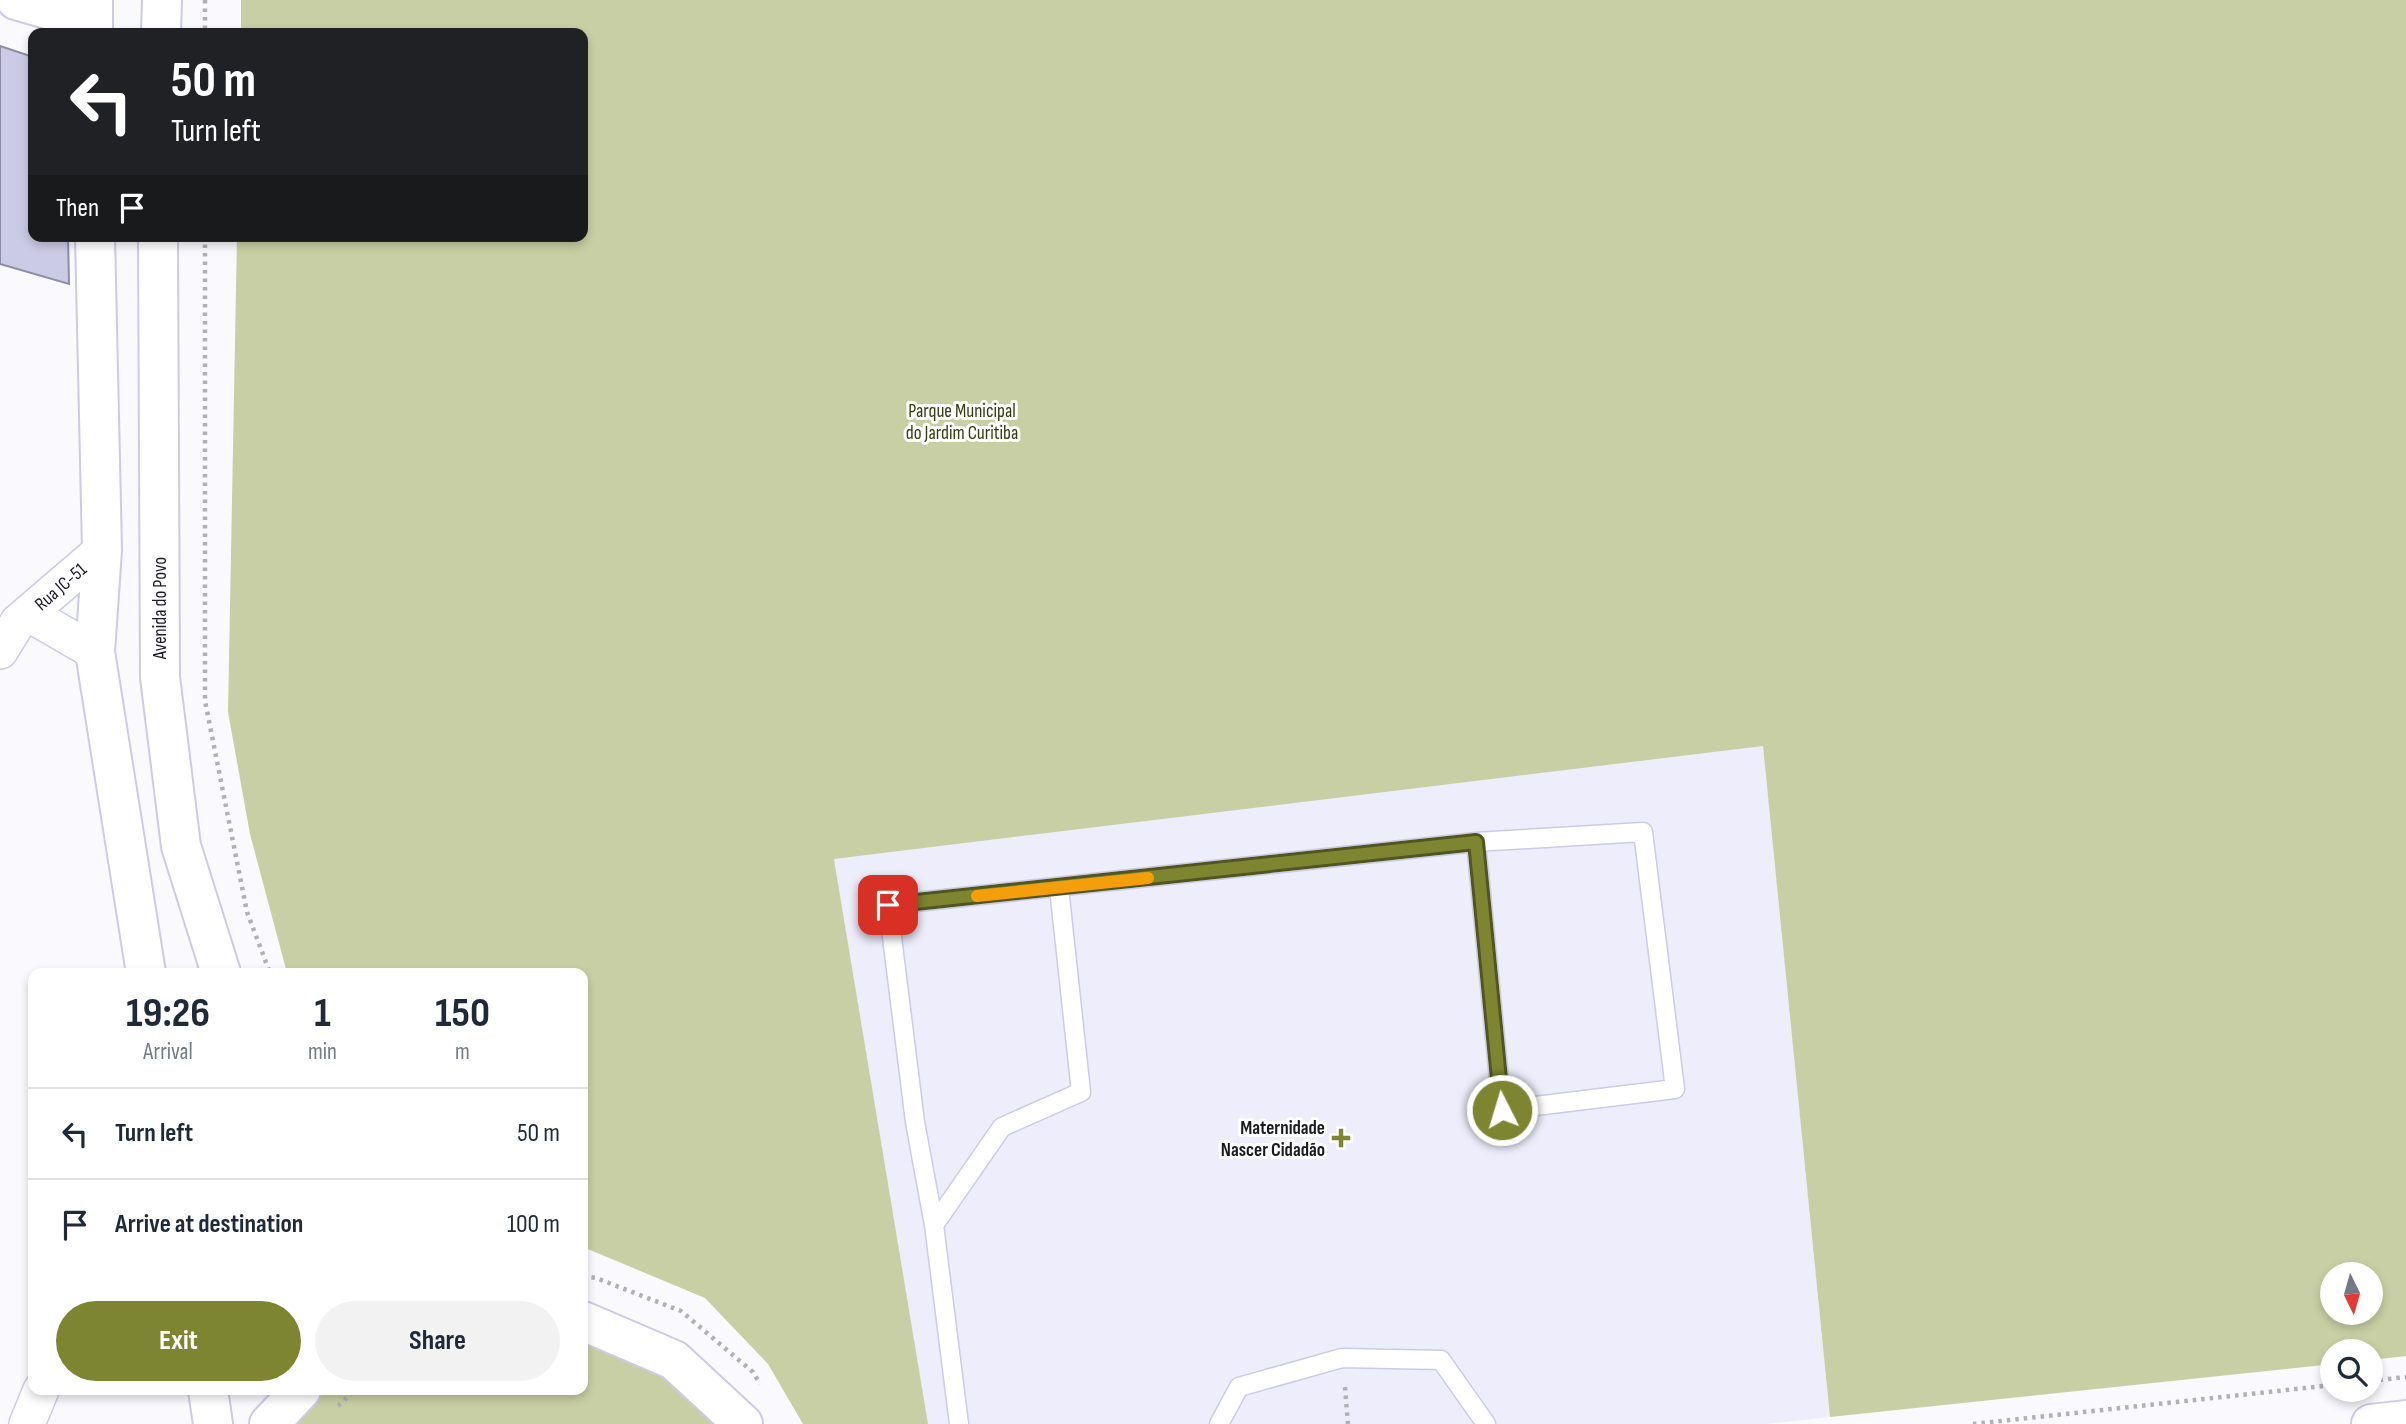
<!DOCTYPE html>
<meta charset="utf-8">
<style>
body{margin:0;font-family:"Sofia Sans Condensed",sans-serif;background:#f2f2f3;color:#1f2937;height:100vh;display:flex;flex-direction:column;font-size:26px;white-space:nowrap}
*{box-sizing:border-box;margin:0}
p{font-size:23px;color:#747a83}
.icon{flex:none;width:38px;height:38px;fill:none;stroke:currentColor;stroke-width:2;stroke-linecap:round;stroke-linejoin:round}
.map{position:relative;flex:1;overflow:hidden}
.side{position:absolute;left:28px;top:968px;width:560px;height:427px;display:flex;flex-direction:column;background:#fff;border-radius:14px;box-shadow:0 4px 10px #0003}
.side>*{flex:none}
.banner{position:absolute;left:28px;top:28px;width:560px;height:214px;border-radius:14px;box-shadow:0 4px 10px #0003;background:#202124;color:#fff;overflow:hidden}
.needle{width:46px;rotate:175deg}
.controls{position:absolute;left:2320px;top:1262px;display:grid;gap:14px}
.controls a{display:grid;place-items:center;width:63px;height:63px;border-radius:50%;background:#fff;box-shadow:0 4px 10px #0003;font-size:35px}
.pin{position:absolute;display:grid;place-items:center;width:60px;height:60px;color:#fff;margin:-30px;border-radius:14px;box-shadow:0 4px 10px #0006}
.me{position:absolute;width:77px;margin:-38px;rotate:355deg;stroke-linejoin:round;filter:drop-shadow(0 0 5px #0008)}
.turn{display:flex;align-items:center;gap:24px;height:147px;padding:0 28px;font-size:32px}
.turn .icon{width:91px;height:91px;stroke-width:2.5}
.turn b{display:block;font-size:49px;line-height:60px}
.then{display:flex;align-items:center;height:66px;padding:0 28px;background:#0003;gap:14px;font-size:26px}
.eta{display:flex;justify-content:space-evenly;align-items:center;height:119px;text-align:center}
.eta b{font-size:42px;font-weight:700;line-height:49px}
.cta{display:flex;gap:14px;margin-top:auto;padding:14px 28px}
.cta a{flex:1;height:80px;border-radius:42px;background:#7d8531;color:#fff;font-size:28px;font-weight:700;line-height:80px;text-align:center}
.cta a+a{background:#f2f2f3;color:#1f2937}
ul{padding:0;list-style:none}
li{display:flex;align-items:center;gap:21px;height:91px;padding:0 28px;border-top:2px solid #e0e1e3}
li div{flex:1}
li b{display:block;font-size:26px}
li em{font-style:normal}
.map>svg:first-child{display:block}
.built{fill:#ededfb}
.green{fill:#c9cfa4;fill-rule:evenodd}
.building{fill:#cccbe5;stroke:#8e8da5;stroke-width:2}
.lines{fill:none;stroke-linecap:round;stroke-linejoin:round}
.lane-casing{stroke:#cccbe5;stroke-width:21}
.street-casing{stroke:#cccbe5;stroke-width:38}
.secondary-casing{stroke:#cccbe5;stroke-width:42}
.path{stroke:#b0b0b6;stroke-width:4.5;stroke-dasharray:3.5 5;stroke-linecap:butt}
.lane{stroke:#fff;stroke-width:18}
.street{stroke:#fff;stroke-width:35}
.secondary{stroke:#fff;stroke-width:38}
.route-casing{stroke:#515620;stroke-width:18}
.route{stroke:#7d8531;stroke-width:12}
.slow{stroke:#f59e0b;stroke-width:12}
.poi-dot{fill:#7d8531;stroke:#fff;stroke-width:2.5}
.labels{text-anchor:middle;stroke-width:6;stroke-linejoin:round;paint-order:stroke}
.park-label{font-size:19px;fill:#363a0f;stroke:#fff}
.street-label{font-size:19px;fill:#1a1a23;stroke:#fff}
.poi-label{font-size:19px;font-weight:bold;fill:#1a1a23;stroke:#fff;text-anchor:end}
</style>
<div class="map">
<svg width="2406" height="1424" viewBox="0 0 2406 1424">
<rect width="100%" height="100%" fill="#f9f9fe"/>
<!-- built -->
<path class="built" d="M1763,745L1830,1417L1766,1424H928L834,859Z"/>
<!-- green -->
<path class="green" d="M241,0H2406V1356L2371,1360V1351H2333V1364L1830,1417L1763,746L834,859L928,1424H803L768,1364L705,1298L583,1247V973H287L250,834L228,712L237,236H583V33H241ZM2333,1274H2371V1312H2333Z
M583,1336L658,1371L713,1424H295L324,1390H583Z"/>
<!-- building -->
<path class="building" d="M0,46L33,57V236H68L69,284L0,264Z"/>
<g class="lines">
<defs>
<path id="lane" d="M934,1225L1002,1127L1081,1092L1059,888
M959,1424L934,1225L915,1122L888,905L1476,842L1643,832L1675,1089L1502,1110L1476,842
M1219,1424L1239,1387L1342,1358L1441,1360L1486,1424"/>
<path id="street" d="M18,622L29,614L95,652
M0,651L18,622L102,550
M27,1424L41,1390"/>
<path id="secondary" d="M16,0L64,14L73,33
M93,0V33
M161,33L162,0
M95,236L102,550L95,652L146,973
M158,236L160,677L181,846L221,973
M583,1321L674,1360L743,1424
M208,1390L213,1424
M269,1424L301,1390
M2371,1424L2406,1420"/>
</defs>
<!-- lane casing -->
<use href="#lane" class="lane-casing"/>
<!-- street casing -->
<use href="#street" class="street-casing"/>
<!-- secondary casing -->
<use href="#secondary" class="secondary-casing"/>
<!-- path -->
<path class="path" d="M205,0V33
M205,236V701L247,912L270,973
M583,1276L596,1278L681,1311L753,1372L760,1384
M2371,1381L2406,1377
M1345,1387L1348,1424
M338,1406L355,1390
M1973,1424L2333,1385"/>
<!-- lane -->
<use href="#lane" class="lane"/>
<!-- street -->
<use href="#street" class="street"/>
<!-- secondary -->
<use href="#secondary" class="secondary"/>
</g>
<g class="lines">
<defs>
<path id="route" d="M888,905L1476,842L1502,1110"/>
</defs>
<!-- route casing -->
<use href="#route" class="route-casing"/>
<!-- route -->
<use href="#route" class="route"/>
<!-- slow -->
<path class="slow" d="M977,896L1148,878"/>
</g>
<!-- markers -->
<path class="poi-dot" d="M1337.5 1127.5h7v7h7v7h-7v7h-7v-7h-7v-7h7z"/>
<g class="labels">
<!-- park labels -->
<g class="park-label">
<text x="962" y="417">Parque Municipal<tspan x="962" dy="22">do Jardim Curitiba</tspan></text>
</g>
<!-- street labels -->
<g class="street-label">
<text transform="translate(60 586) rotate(-41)" y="7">Rua JC-51</text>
<text transform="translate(159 608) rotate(-90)" y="7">Avenida do Povo</text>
</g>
<!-- poi labels -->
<g class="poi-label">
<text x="1325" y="1134">Maternidade<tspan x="1325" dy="22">Nascer Cidadão</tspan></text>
</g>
</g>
</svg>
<div class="controls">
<a><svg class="needle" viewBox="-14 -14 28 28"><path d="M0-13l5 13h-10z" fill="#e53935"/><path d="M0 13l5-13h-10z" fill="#747a83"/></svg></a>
<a><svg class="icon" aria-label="search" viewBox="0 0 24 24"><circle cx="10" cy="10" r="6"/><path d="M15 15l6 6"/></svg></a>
</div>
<div class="pin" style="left:888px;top:905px;background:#d93025"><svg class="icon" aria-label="arrive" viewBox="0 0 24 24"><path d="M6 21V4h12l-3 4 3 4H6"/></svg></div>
<svg class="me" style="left:1502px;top:1110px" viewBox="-20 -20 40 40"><circle r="17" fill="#7d8531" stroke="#fff" stroke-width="3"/><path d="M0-11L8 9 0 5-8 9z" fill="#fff"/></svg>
<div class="banner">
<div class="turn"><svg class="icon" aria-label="left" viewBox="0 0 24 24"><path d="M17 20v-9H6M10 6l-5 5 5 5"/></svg><div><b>50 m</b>Turn left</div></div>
<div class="then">Then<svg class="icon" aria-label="arrive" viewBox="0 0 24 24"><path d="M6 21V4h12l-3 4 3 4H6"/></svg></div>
</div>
<section class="side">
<div class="eta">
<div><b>19:26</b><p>Arrival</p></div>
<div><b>1</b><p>min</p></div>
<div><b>150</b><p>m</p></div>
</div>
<ul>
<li><svg class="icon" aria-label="left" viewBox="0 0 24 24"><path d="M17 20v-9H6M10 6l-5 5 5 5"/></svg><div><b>Turn left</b></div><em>50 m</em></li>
<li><svg class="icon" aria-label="arrive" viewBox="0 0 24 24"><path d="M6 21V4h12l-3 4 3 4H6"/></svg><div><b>Arrive at destination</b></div><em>100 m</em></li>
</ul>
<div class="cta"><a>Exit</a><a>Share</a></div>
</section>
</div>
